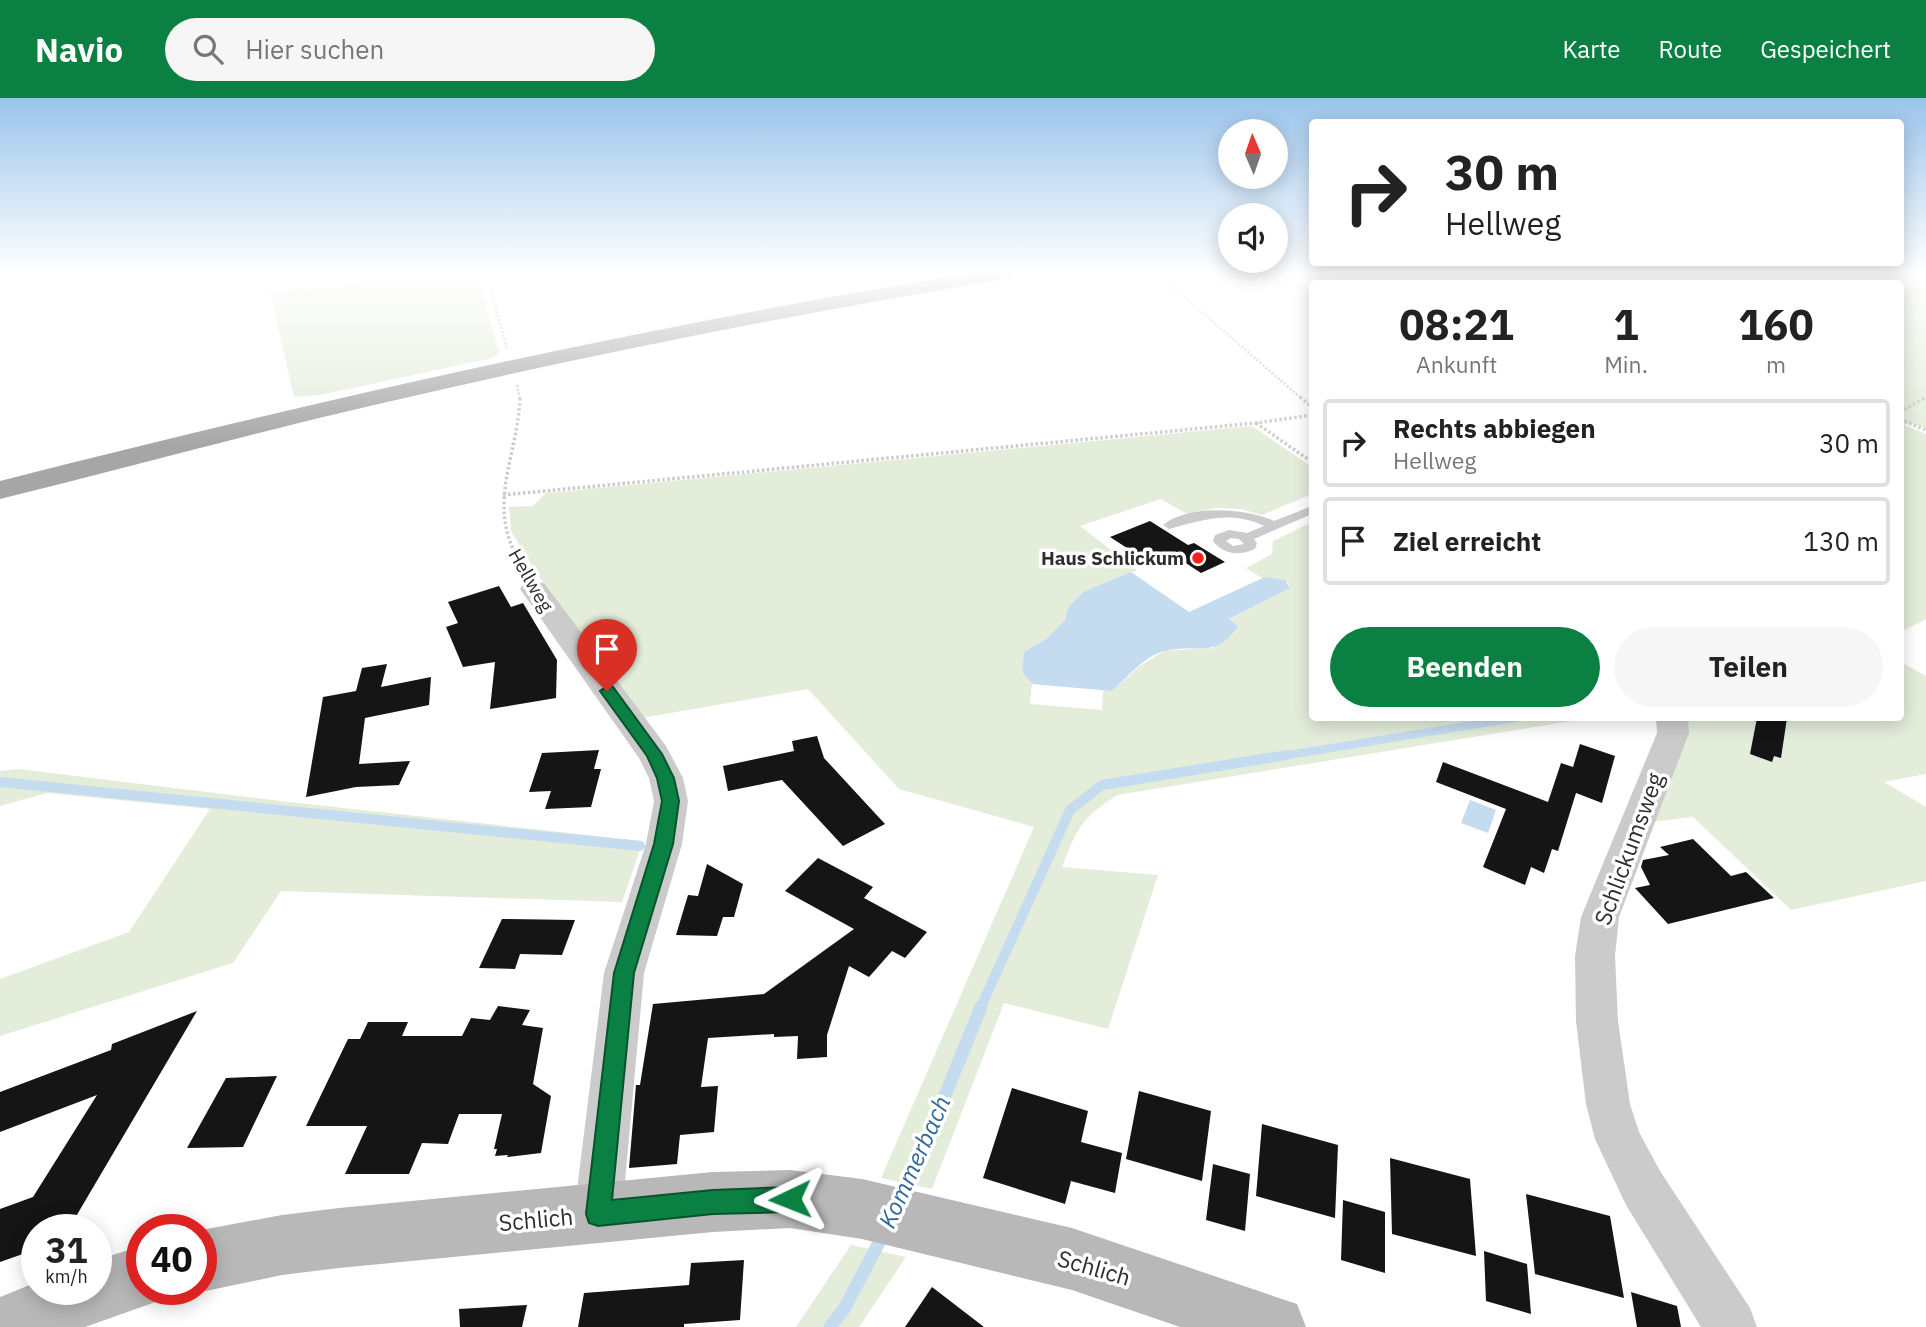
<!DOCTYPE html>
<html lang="de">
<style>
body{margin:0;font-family:"IBM Plex Sans",sans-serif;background:#f6f6f6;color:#222;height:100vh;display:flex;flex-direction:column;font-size:26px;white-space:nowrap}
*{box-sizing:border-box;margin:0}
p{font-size:23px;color:#767676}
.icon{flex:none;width:38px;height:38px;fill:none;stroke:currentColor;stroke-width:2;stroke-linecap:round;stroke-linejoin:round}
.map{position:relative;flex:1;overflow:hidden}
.details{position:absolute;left:1309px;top:182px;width:595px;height:441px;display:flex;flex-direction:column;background:#fff;border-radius:7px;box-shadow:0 4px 18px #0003}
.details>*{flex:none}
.top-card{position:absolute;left:1309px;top:21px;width:595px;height:147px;border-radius:7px;box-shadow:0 4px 18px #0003;background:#fff;color:#222;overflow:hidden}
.needle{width:46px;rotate:358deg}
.fabs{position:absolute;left:1218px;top:21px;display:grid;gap:14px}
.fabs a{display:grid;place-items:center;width:70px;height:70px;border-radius:50%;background:#fff;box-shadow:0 4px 18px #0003;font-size:35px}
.speed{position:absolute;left:21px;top:1116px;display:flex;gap:14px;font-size:35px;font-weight:700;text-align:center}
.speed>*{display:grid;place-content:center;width:91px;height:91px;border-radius:50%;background:#fff;box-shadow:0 4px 18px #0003;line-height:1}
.speed small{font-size:18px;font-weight:400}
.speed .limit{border:10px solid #d22;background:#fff;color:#111}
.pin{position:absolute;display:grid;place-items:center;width:60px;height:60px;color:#fff;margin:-72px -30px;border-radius:50% 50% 50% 0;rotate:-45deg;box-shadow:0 0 7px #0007}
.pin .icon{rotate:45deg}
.me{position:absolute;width:77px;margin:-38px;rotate:268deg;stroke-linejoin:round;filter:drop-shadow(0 0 5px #0008)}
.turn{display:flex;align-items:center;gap:24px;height:147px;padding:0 21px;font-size:32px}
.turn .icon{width:91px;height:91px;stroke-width:2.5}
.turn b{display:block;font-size:49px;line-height:60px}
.eta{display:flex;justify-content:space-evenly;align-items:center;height:119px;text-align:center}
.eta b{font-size:42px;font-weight:700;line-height:49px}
.cta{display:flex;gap:14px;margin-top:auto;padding:14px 21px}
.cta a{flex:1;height:80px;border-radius:42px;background:#0b8043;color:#fff;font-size:28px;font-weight:700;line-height:80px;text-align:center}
.cta a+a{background:#f6f6f6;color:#222}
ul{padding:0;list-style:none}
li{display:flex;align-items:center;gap:21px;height:88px;margin:0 14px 10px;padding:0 7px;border:4px solid #e0e0e0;border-radius:7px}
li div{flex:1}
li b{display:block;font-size:26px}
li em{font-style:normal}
header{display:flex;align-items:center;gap:42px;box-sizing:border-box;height:98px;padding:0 35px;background:#0b8043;color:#fff}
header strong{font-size:33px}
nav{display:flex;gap:38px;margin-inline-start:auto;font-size:24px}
.search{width:490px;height:63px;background:#f6f6f6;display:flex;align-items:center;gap:18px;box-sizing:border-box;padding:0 24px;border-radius:38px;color:#767676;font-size:26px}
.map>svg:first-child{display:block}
.green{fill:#e3edda}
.water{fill:#c5dbef}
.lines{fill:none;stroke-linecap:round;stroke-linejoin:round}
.stream-far3{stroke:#c5dbef;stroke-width:5}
.stream-far2{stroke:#c5dbef;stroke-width:8}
.stream-far1{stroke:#c5dbef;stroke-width:10}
.stream{stroke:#c5dbef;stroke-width:13}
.building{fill:#151515}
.path-far2{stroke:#cbcbcb;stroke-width:2.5;stroke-dasharray:2 2;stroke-linecap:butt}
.path-far1{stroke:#cbcbcb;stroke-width:3.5;stroke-dasharray:2.5 2.5;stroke-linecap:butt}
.path{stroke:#cbcbcb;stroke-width:4.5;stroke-dasharray:3.5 3.5;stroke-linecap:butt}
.lane{fill:#cbcbcb;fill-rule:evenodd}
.street{fill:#cbcbcb;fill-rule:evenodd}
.secondary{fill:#b8b8b8;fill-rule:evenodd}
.primary{fill:#a6a6a6;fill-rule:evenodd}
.route{fill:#0b8043;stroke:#07532c;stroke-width:2}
.poi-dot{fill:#f62220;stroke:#fff;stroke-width:2.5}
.labels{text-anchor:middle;stroke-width:7;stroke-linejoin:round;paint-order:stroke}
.poi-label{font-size:19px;font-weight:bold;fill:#2e2e2e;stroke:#fff;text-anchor:end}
.street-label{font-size:19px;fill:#2e2e2e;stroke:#fff}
.near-street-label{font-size:23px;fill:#2e2e2e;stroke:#fff}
.near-water-label{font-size:24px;font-style:italic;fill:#346998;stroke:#fff}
</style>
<header>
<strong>Navio</strong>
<div class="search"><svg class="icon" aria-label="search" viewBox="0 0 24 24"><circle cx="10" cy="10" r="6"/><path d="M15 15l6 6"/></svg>Hier suchen</div>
<nav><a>Karte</a><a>Route</a><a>Gespeichert</a></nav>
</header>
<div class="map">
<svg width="1926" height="1229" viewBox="0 0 1926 1229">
<rect width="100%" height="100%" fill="#fff"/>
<!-- green -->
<path class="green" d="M402,175H477L499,255L492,260L320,297L294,299L270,194L347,187Z
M1685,175H1926V330L1911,325L1904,327L1926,336V521L1901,534L1900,186L1678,185Z
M1252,328L1312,369V396L1262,417L1241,411L1216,410L1187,416L1161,401L1080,428L1137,472L1083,494L1068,509L1065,522L1046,541L1024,554L1022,574L1032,586L1030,606L1102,612L1103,592L1112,593L1140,568L1164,553L1213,550L1228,522L1290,490L1288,484L1262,480L1246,470L1272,456L1273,443L1312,424V620H1590L1117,697C1082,720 1077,730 1062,769L1158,777L1108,931L1004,905L932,1091L881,1080L1034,729L899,691L808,591L642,620L535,473L511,433L509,409L533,408L546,395Z
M1901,564L1926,578V676L1884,684L1926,709V783L1791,812L1693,719L1651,724L1683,634L1681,620H1900Z
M18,671L289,704L643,743L622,804L281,793L233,865L0,938V881L129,834L210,711L47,695L0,708V673Z
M851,1147L906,1159L859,1229H796Z"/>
<!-- water -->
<path class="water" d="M1131,474L1189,514L1265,479L1285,482L1290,490L1229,521L1238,528C1215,562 1198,545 1165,553C1145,557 1127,580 1112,593L1032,586L1022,574L1024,554L1046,541L1065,522L1068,509L1083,494Z
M1470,702L1496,712L1488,735L1461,725Z"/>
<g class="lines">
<!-- stream-far3 -->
<path class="stream-far3" d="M1839,186L1856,175"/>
<!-- stream-far2 -->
<path class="stream-far2" d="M1276,659L1515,620"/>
<!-- stream-far1 -->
<path class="stream-far1" d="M0,684L640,748
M980,911L1070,712L1102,687L1287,657"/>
<!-- stream -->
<path class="stream" d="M903,1100L981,909
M830,1229L844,1211L883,1137"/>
</g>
<!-- building -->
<path class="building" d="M1150,423L1188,447L1194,445L1225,464L1201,475L1172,456L1150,465L1110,439Z
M499,488L511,509L523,505L557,562L556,600L490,611L495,564L463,569L446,529L458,525L448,504Z
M387,566L381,589L431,579L429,607L365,620L359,666L410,663L399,687L356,689L306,699L323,599L356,593L362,570Z
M1757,620H1787L1781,660L1774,658L1772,664L1750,656Z
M817,638L824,660L885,726L843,748L782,682L728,693L723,668L794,653L792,643Z
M1580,646L1615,658L1602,705L1576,695L1558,753L1552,751L1544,775L1531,769L1525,787L1483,769L1506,711L1436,684L1443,664L1548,704L1561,665L1573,669Z
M599,652L594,671H601L591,709L545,711L551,693L529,694L542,655Z
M1693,741L1731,778L1746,774L1774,800L1668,826L1635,790L1650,787L1641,769L1643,762L1669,757L1660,749Z
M818,760L873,789L864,800L927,834L905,860L892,853L869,879L849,868L827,937V959L797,961L798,938L774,939V936L708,940L701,989L718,988L714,1034L680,1037L677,1066L629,1070L636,987H640L653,906L764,896L854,831L785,793Z
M707,766L743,786L734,819H723L717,838L676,837L688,797L698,798Z
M502,821L575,822L562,857L520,856L515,871L479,870Z
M498,908L530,912L522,927L543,930L533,986L551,998L541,1055L507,1059L508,1057L495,1058L497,1051H494L502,1016H459L448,1046L422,1045L409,1076H345L367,1028H306L348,941H360L368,924H408L402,938H462L471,920L490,922Z
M197,913L68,1132H37V1151L0,1164V1111L33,1099L97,997L0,1034V994L111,952L112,946Z
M277,978L243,1049L187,1050L226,980Z
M1012,990L1088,1013L1081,1044L1122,1055L1115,1095L1071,1083L1065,1106L983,1080Z
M1139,993L1211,1013L1202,1083L1126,1061Z
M1262,1026L1338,1047L1335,1120L1256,1098Z
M1390,1060L1470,1081L1476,1158L1392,1136Z
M1213,1066L1250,1076L1245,1133L1206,1122Z
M1526,1096L1610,1118L1624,1200L1535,1176Z
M1343,1102L1385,1114V1175L1341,1162Z
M1484,1153L1527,1166L1531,1216L1486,1203Z
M744,1162L740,1222L684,1226V1229H578L584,1195L689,1187L691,1165Z
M932,1189L984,1229H905Z
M1631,1194L1677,1208L1681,1229H1637Z
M527,1207L522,1229H460L459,1211Z"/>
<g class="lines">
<!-- path-far2 -->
<path class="path-far2" d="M486,175L507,251
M1157,175L1302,301
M1027,177L1043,175
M517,287L520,301
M1923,301L1926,299"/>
<!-- path-far1 -->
<path class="path-far1" d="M1300,299L1312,309
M1900,314L1926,299
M1900,321L1926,332
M1256,325L1312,364
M503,397L1256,325L1312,317
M517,459C487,404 518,357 520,299"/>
<!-- path -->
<path class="path" d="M516,457L524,471"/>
<!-- lane -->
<path class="lane" d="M1312,408V416L1254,441L1257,445L1255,451C1239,458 1224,457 1213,443L1215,437L1229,432L1247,435L1264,428C1231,412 1202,422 1169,431L1163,427C1188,406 1246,410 1274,423ZM1231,440L1239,441L1244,446L1233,448L1226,443Z"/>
<!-- street -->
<path class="street" d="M534,483L544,485L666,648L683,680L688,703L682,746L644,875L622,1116L615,1133L598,1140L581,1133L574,1116L604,875L646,746L654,703L649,680L639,660L520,491L524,485Z
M1656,620H1688L1689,635L1619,819L1615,858L1618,923L1630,1006L1639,1034L1660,1073L1750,1210L1757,1229H1701L1626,1107L1595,1041L1586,1006L1576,923L1575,858L1581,819L1657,635Z"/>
<!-- secondary -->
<path class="secondary" d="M790,1072L862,1081L1072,1130L1297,1206L1306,1229H1180L1072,1192L862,1141L790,1130L713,1134L339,1170L282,1177L201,1194L196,1192H201V1132L282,1117L339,1110L713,1074Z
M142,1148V1192H168L164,1201L85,1229H0V1199L37,1184V1192H96V1162Z"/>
<!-- primary -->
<path class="primary" d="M972,175H1016L1013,179L1006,181C794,216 583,258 374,307C249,336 125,370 0,401V383C322,301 645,228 972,175Z"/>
</g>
<!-- sky -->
<linearGradient id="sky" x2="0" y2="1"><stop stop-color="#9ac4eb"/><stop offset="0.5" stop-color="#fff"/><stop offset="1" stop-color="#fff" stop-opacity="0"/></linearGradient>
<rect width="1926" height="347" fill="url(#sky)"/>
<!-- route -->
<path class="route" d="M607,588L613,589L662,656L674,680L679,703L673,746L634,875L612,1102L713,1092L790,1089L799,1093L802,1101L799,1110L790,1114L713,1116L598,1128L589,1125L586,1116L614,875L654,746L662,703L657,680L647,658L600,593Z"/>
<!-- markers -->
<circle class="poi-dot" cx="1198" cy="460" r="7"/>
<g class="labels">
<!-- poi labels -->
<g class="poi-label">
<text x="1184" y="467">Haus Schlickum</text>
</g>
<!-- street labels -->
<g class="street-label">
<text transform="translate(531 482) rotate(60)" y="7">Hellweg</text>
</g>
<!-- near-street labels -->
<g class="near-street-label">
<text transform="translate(1629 751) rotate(-70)" y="8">Schlickumsweg</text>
<text transform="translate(536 1122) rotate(-5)" y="8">Schlich</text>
<text transform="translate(1094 1170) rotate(16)" y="8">Schlich</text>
</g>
<!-- near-water labels -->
<g class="near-water-label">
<text transform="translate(915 1064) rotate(-66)" y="8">Kommerbach</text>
</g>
</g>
</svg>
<div class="fabs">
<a><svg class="needle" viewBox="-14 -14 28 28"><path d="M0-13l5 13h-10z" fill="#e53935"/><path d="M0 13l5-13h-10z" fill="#767676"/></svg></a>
<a><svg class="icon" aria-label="sound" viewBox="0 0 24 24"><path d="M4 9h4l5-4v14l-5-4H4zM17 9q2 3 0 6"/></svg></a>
</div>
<div class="speed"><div>31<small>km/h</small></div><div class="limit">40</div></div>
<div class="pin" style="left:607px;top:593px;background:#d93025"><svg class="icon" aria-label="arrive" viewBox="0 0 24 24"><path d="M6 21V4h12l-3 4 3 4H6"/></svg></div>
<svg class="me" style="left:790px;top:1101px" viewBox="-20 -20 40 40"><path d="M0-17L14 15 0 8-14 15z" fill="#0b8043" stroke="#fff" stroke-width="4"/></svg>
<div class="top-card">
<div class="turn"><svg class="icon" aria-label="right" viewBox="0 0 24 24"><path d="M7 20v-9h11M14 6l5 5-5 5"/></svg><div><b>30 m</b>Hellweg</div></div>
</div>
<section class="details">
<div class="eta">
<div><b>08:21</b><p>Ankunft</p></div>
<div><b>1</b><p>Min.</p></div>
<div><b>160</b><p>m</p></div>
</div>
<ul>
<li><svg class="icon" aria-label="right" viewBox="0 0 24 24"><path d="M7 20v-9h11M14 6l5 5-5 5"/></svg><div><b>Rechts abbiegen</b><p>Hellweg</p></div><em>30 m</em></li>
<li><svg class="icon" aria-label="arrive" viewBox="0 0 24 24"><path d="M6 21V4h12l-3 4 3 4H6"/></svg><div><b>Ziel erreicht</b></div><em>130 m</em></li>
</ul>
<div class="cta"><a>Beenden</a><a>Teilen</a></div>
</section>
</div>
